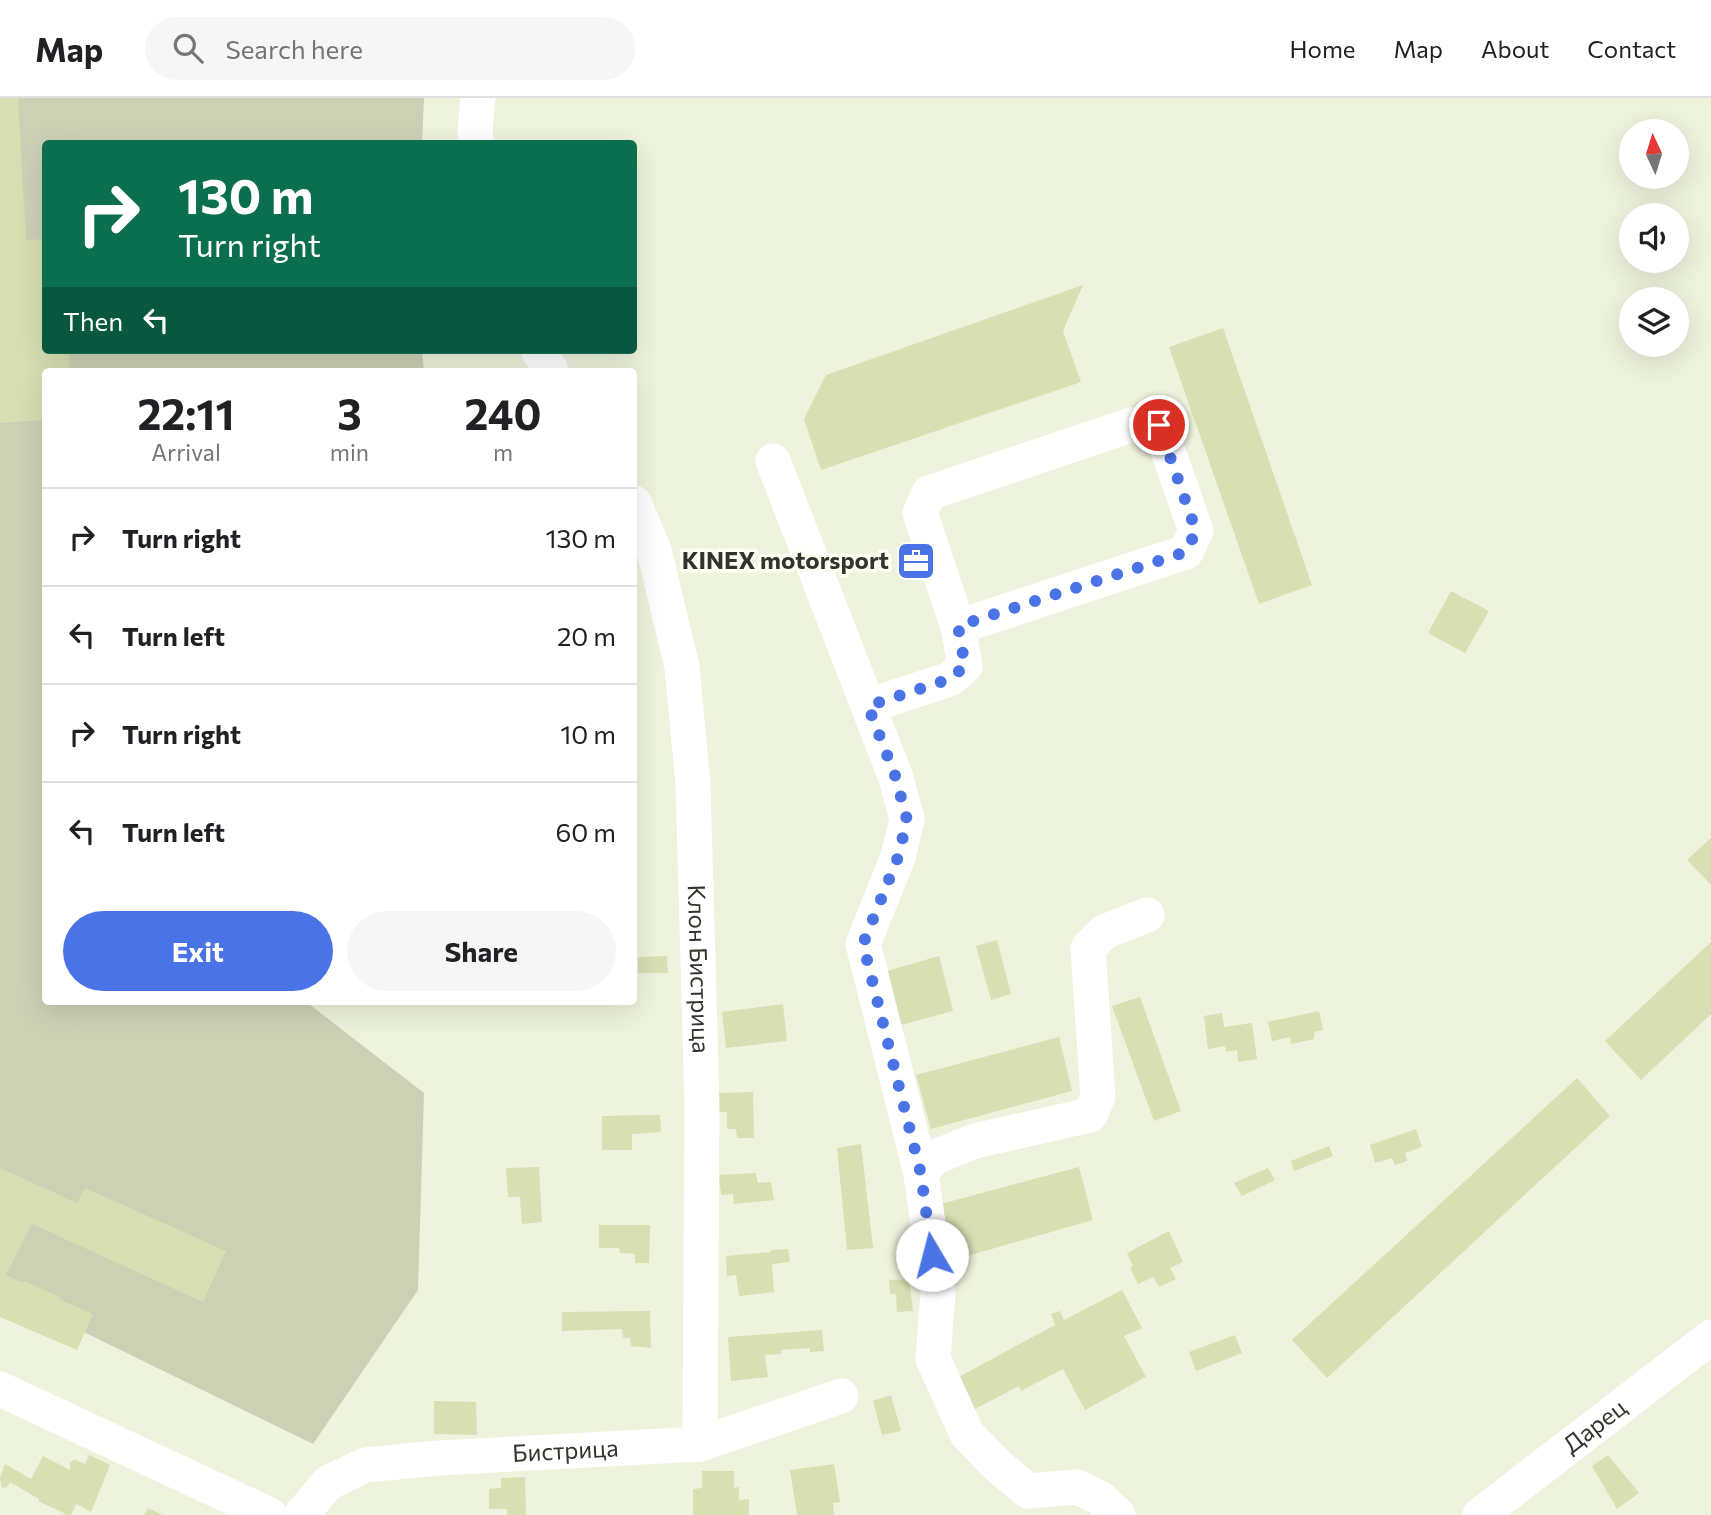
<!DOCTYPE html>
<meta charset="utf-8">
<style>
body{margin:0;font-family:Commissioner,sans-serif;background:#f6f6f6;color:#202124;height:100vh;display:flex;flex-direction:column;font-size:26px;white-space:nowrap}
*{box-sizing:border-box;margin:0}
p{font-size:23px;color:#757577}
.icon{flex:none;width:38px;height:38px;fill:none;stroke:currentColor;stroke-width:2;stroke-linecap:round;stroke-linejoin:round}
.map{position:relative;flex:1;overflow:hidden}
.side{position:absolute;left:42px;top:270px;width:595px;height:637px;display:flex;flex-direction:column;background:#fff;border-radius:7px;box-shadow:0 7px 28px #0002}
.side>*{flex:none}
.top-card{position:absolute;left:42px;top:42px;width:595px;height:214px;border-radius:7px;box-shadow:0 7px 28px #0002;background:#0b6e4f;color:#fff;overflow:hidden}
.needle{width:46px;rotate:356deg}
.buttons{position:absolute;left:1619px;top:21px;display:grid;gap:14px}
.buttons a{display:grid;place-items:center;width:70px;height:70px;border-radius:50%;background:#fff;box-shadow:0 7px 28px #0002;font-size:35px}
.pin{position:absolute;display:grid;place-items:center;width:60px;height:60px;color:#fff;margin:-30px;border:4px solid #fff;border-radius:50%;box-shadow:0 2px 7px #0007}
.me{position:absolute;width:77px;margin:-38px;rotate:352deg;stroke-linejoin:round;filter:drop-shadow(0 0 5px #0008)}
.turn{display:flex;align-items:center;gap:24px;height:147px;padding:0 21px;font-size:32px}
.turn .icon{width:91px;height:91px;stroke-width:2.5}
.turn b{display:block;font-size:49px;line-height:60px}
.then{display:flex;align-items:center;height:66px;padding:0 21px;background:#0003;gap:14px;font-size:26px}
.eta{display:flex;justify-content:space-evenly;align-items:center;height:119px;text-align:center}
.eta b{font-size:42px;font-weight:700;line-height:49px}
.button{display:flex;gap:14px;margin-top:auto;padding:14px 21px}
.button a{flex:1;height:80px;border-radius:42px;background:#4a73e6;color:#fff;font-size:28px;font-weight:700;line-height:80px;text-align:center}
.button a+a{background:#f6f6f6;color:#202124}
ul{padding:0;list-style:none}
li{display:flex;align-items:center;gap:21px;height:98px;padding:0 21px;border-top:2px solid #e0e0e0}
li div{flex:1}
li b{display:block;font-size:26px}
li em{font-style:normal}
header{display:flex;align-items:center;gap:42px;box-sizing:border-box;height:98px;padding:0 35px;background:#fff;border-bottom:2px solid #e0e0e0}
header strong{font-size:33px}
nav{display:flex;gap:38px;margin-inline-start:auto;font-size:24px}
.search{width:490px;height:63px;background:#f6f6f6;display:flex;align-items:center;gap:18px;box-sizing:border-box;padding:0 24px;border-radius:38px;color:#757577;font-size:26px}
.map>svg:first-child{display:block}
.green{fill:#ccd1b6}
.building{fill:#d7dfb3}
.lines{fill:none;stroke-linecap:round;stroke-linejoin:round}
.minor{stroke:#fff;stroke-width:35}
.route{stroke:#4a73e6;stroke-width:12;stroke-dasharray:0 21.6}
.labels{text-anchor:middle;stroke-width:7;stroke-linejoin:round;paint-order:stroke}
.poi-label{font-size:24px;font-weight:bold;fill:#33352c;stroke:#fcfff2;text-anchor:end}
.street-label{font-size:24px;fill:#33352c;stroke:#fcfff2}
</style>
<header>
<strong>Map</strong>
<div class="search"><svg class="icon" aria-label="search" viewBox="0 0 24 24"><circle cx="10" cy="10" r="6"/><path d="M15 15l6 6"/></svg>Search here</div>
<nav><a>Home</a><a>Map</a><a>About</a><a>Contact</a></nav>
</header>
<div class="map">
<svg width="1711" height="1417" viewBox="0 0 1711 1417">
<rect width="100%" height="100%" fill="#eef3dd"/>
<!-- green -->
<path class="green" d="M0,0H424L422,45L46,46V252H422L424,273H46V903H305L424,995L418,1192L313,1346L0,1193Z"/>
<!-- building -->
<path class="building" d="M0,0H18L26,142L46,141V252H68L70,273H46V322L0,325Z
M1083,187L1063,233L1081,284L821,372L804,321L826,277Z
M1223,230L1312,487L1259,506L1169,249Z
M1451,493L1489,513L1465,555L1428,535Z
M1711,740V787L1687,762Z
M997,842L1011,896L991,902L976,848Z
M1711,844V916L1641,982L1605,943Z
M667,858L668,875H638V859Z
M939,858L953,913L901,927L887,873Z
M1140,899L1181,1013L1154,1023L1112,908Z
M783,906L787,943L726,950L722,914Z
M1319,913L1323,932L1314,934V941L1291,946L1290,939L1272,943L1268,924Z
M1222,915L1224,929L1252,925L1257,961L1238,964L1237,952L1226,954L1225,948L1208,951L1204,918Z
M1059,939L1072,993L931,1031L916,977Z
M1577,980L1610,1018L1327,1280L1292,1242Z
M753,994L754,1040H737L736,1031H727V1014H717L716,995Z
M647,1017H660L661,1034L632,1036V1052H602V1018Z
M1416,1031L1422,1049L1405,1055L1407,1063L1395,1067L1392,1060L1375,1065L1370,1047Z
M861,1046L873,1150L847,1152L837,1050Z
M1329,1048L1333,1058L1294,1073L1291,1063Z
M539,1069L542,1124L522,1126L520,1099H508L506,1070Z
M1079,1069L1093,1122L953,1162L937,1107Z
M0,1070L77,1105L85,1090L226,1153L203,1204L32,1126L6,1177L23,1185L24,1183L60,1199L59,1201L93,1216L77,1252L0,1219Z
M1268,1070L1275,1082L1242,1098L1234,1085Z
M756,1075L758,1085L771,1084L774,1102L734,1106L733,1096L721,1097L719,1077Z
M599,1127H650L649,1165H635V1156L620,1155L619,1150H599Z
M1169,1133L1183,1164L1170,1170L1176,1181L1159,1189L1153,1179L1138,1186L1130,1170L1133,1168L1127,1155Z
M788,1151L790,1164L772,1166L774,1194L739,1198L736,1177L727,1178L726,1158L771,1154V1152Z
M909,1181L913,1213L897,1214L896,1196H890L889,1182Z
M1122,1192L1142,1230L1124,1238L1146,1279L1085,1312L1063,1271L1021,1293L1019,1288L971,1313L953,1282L1055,1227L1051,1216L1060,1213L1064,1222Z
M650,1213L651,1250L631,1248L630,1240H623L622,1231L562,1233V1214Z
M822,1232L824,1253L810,1254V1250L781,1252V1256L765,1257L768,1279L731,1283L728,1239Z
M1235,1237L1242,1255L1196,1273L1189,1254Z
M891,1297L901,1333L882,1337L873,1303Z
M434,1303L476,1304L477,1337L434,1336Z
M89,1357L110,1367L91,1414L76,1406L71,1417H68L38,1403L39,1401L10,1384L7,1389L2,1390L0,1380L5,1366L31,1381L43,1358L70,1372V1365L73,1362H76L85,1366Z
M1608,1357L1639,1395L1617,1411L1592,1368Z
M834,1366L840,1404L833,1405L834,1417H797L790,1372Z
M702,1373H734V1390L739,1389V1402L749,1401V1417H693V1391L702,1390Z
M525,1379L526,1417H507V1411H489V1391L501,1390V1380Z
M148,1410L163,1417H144Z"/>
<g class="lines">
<!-- minor -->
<g class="minor">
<path d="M477,46L475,34L478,0"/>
<path d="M538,252L551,273"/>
<path d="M773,363L896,680L907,721L898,759L863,846L921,1076"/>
<path id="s1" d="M634,405L654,452L682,569L693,686L702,1007L700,1346"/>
<path d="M868,608L950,581L965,568L958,529L920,415L929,395L1131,327H1159L1196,433L1186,454L958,529"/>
<path d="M0,1291L270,1417"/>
<path id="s2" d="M301,1417L328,1385L365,1367L439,1360L700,1346L841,1298"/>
<path d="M1118,1417L1100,1400L1077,1389L1028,1393L996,1366L967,1336L933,1261L938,1195L921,1076L933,1060L975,1043L1090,1017L1098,999L1088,850L1104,834L1147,817"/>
<path id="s3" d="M1480,1417L1711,1239"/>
</g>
</g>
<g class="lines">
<!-- route -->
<path class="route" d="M932,1157L921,1076L863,846L898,759L907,722L896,680L868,608L950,581L965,568L958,528L1186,454L1196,433L1159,327"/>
</g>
<!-- icons -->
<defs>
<symbol id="office-square" viewBox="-11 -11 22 22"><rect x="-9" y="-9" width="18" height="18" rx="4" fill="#4a73e6" stroke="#fcfff2"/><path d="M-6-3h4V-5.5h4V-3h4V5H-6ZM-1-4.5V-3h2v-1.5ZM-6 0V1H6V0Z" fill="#fff"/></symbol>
</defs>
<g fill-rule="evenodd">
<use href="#office-square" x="894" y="441" width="44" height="44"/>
</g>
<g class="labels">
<!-- poi labels -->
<g class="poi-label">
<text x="889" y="471">KINEX motorsport</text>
</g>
<!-- street labels -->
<g class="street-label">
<text dy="8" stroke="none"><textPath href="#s1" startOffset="474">Клон Бистрица</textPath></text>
<text dy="8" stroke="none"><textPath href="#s3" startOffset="145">Дарец</textPath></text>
<text dy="8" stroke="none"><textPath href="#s2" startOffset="284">Бистрица</textPath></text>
</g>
</g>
</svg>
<div class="buttons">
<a><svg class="needle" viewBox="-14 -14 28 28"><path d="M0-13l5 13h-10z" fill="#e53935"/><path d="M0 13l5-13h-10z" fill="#757577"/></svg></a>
<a><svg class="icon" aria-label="sound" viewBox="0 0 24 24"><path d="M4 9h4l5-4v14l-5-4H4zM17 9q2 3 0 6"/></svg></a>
<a><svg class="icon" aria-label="layers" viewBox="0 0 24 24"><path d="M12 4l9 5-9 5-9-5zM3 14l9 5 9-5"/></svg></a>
</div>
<div class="pin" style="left:1159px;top:327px;background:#d93025"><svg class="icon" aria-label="arrive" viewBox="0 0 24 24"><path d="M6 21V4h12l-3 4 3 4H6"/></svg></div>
<svg class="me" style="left:932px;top:1157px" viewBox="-20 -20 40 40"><circle r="19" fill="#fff"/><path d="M0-13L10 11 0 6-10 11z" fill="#4a73e6"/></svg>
<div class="top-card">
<div class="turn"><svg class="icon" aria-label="right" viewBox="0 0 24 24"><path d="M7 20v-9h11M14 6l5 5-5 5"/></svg><div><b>130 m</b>Turn right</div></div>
<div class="then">Then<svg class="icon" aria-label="left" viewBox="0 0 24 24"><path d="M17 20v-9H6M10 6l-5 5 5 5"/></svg></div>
</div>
<section class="side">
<div class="eta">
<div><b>22:11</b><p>Arrival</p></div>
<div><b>3</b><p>min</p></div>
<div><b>240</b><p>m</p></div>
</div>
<ul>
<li><svg class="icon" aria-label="right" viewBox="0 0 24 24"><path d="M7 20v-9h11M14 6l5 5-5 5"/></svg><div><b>Turn right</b></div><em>130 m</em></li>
<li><svg class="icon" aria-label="left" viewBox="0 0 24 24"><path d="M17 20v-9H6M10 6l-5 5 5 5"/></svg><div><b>Turn left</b></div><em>20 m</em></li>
<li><svg class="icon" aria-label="right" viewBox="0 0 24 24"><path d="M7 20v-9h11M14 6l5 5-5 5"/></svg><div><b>Turn right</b></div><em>10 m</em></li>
<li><svg class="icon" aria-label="left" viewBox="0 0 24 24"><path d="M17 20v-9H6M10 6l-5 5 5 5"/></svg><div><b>Turn left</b></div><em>60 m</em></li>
</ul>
<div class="button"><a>Exit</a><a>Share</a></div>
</section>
</div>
